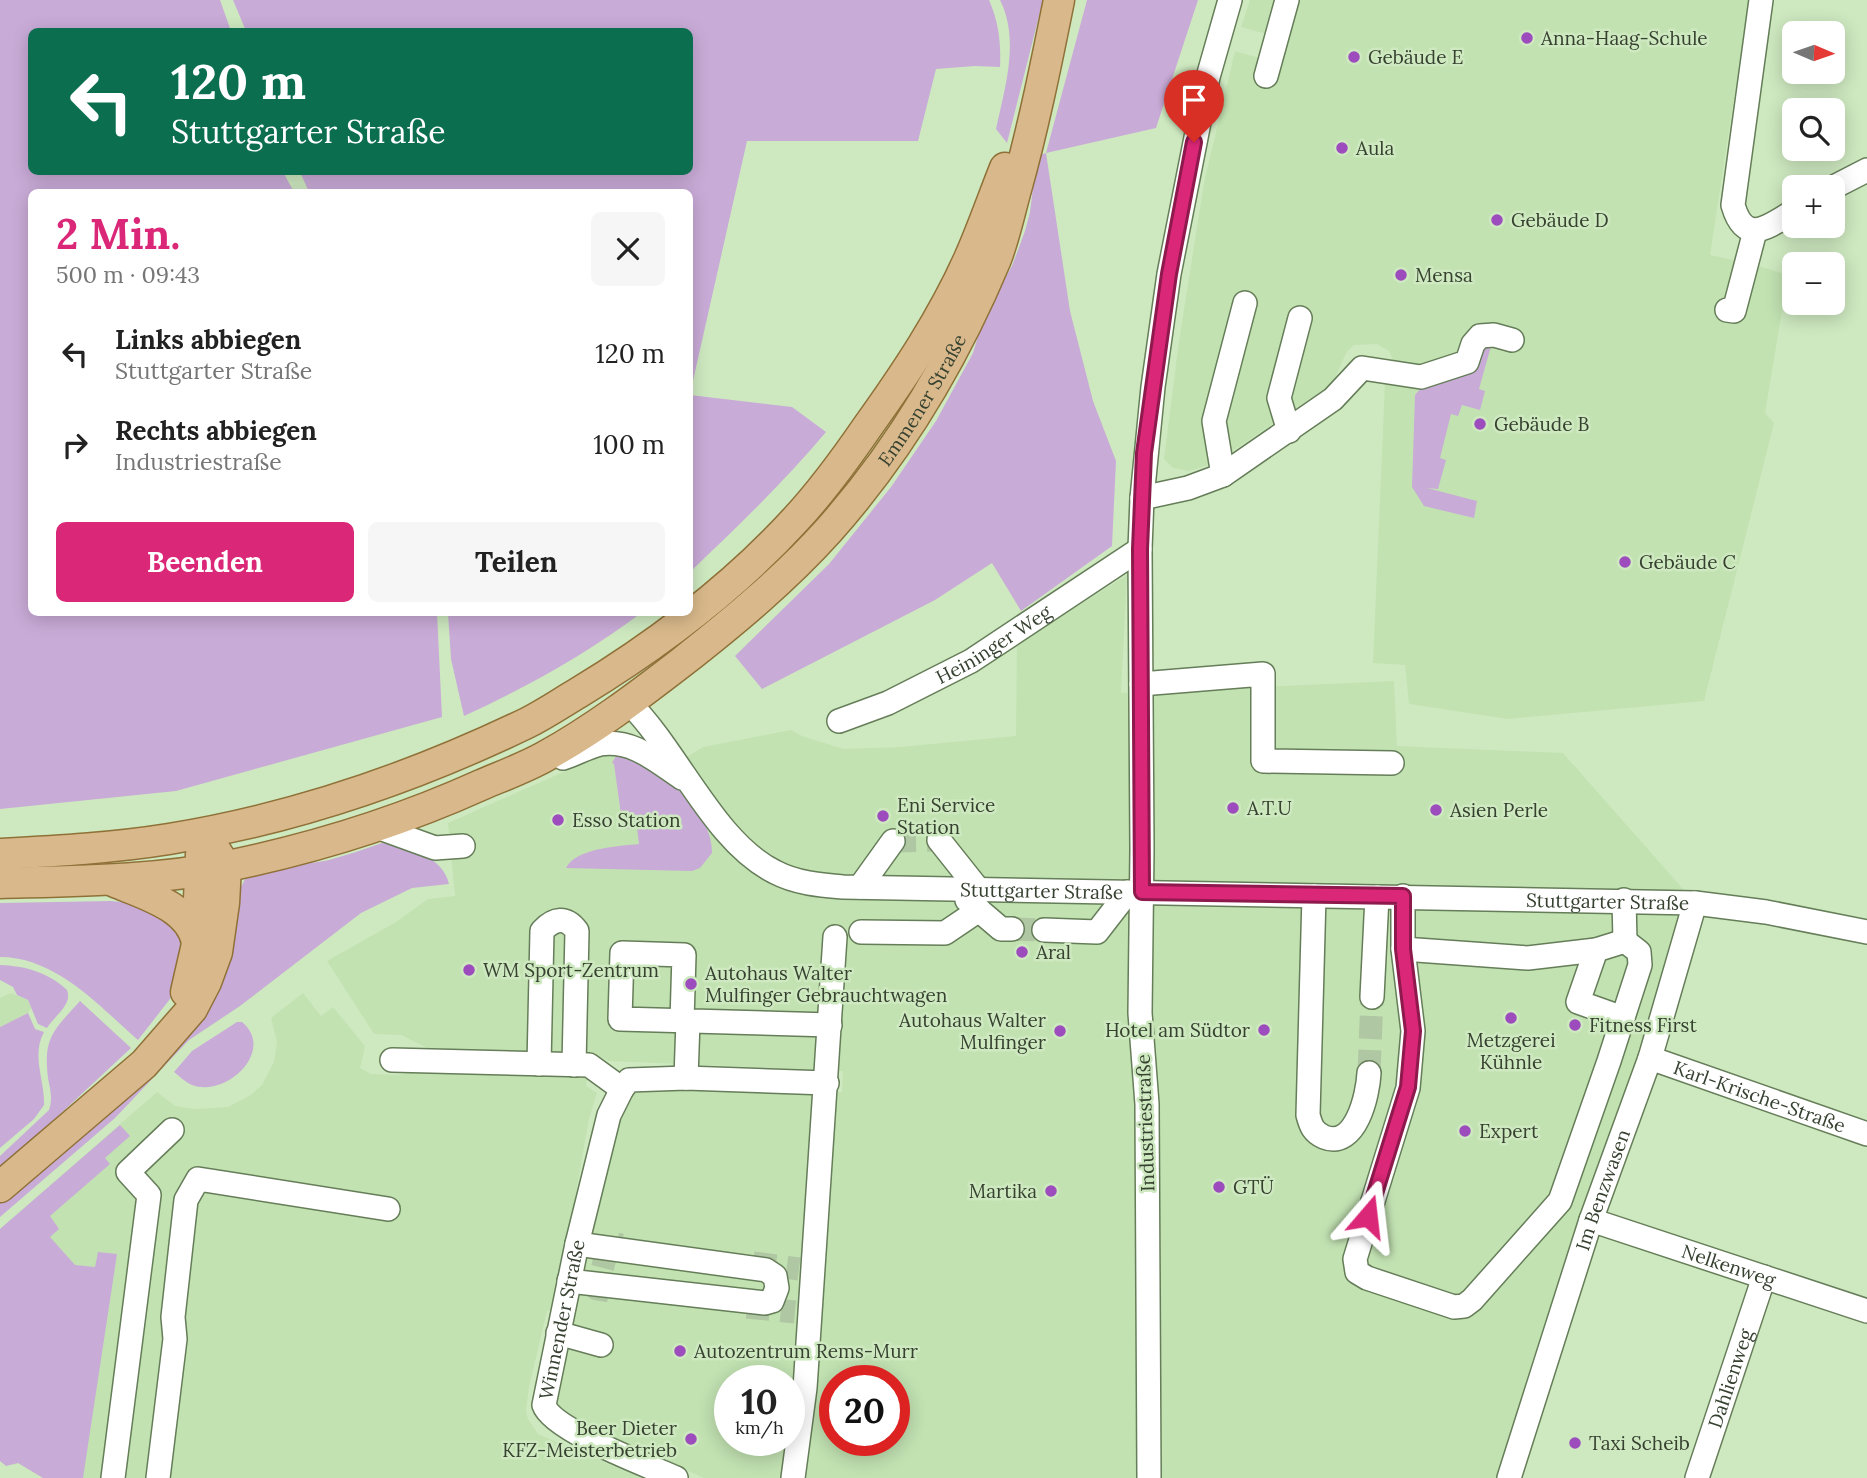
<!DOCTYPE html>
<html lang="de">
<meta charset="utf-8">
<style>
body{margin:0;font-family:Lora,serif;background:#f6f6f6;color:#222;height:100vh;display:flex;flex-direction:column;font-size:26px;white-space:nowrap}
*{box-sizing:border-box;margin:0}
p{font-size:23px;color:#767676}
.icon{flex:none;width:38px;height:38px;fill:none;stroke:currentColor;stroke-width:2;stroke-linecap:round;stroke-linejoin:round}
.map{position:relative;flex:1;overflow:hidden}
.side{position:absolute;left:28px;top:189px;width:665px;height:427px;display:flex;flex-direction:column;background:#fff;border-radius:10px;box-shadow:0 4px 18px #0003}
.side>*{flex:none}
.top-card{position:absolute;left:28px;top:28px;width:665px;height:147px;border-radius:10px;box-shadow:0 4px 18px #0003;background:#0b6e4f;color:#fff;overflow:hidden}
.needle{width:46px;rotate:92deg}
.controls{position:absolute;left:1782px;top:21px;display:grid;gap:14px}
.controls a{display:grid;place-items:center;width:63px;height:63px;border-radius:10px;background:#fff;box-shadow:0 4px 18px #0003;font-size:35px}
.speed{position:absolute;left:714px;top:1365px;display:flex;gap:14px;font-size:35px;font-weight:700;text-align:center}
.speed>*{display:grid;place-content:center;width:91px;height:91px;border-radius:50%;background:#fff;box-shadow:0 4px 18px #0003;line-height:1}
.speed small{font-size:18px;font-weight:400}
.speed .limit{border:10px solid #d22;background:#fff;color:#111}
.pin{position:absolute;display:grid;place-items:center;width:60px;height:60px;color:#fff;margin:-72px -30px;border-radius:50% 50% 50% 0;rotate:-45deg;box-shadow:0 0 7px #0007}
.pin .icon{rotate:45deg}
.me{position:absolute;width:77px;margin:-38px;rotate:17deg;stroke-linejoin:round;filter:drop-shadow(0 0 5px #0008)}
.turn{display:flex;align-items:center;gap:24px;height:147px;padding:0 28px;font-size:32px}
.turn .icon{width:91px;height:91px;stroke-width:2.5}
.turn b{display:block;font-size:49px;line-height:60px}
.round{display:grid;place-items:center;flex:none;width:74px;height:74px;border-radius:10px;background:#f6f6f6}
.headline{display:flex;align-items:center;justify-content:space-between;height:119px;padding:0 28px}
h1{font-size:42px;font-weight:700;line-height:52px;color:#db2777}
.cta{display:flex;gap:14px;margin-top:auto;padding:14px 28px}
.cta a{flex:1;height:80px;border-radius:10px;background:#db2777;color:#fff;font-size:28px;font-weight:700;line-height:80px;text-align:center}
.cta a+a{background:#f6f6f6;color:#222}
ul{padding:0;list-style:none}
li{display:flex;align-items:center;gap:21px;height:91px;padding:0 28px}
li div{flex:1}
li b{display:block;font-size:26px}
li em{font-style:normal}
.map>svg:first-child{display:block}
.built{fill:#c2e2b2;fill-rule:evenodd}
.green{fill:#c9abd7}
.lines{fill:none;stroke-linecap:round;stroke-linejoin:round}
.minor-tunnel{stroke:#b0c7a3;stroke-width:23;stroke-dasharray:23 11;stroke-linecap:butt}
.minor-casing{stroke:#657d58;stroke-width:26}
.major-casing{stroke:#8f7138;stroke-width:33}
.minor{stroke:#fff;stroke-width:23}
.major{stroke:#d9b98b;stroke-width:30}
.route-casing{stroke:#8e194d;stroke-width:18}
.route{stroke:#db2777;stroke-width:12}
.poi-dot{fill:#9c4cbc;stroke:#cee9c0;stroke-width:2.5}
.labels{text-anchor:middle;stroke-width:5;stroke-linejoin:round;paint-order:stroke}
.poi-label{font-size:19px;fill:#364130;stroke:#cee9c0;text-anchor:start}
.street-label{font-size:19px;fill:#364130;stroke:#cee9c0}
</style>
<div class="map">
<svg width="1867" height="1478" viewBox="0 0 1867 1478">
<rect width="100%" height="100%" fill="#cee9c0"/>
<!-- built -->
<path class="built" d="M1250,0H1749L1710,255L1752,264L1788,275L1765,413L1774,423L1704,701L1508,719L1409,704L1405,665L1373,663L1385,382L1396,367L1389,351L1377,344L1354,345L1346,353L1333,383L1213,464L1189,471L1173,468L1164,459L1179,341L1204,183L1235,51L1263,59L1270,35L1241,27Z
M1127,575L1121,693L1394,681L1397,746L1563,753L1691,898L1502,1478H704L579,1423L562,1411L556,1398L573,1307L547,1311L529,1387L526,1411L528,1419L538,1434L641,1478H43L18,1463L14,1465L0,1452V1229L157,1092L175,1106L195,1109L228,1107L251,1095L262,1085L274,1062L277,1042L271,1018L303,993L321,1016L333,1007L365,1046L360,1068L371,1074L398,1075L431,1068L587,1078L586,1086L597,1093L589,1119L569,1231L621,1101L635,1089L655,1086L842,1092L843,1071L609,1061L600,1057L437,1053L401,1035L374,1034L327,961L396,922L428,899L455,896L448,823L604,754L629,757L662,772L703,747L791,730L802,736L843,749L900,747L1016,736L1017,645ZM614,763L692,871L639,844L638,827L623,829ZM730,1381H789V1440H730ZM835,1381H894V1440H835Z
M11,993L28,1000L31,1008L28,1013L0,1027V998Z"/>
<!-- green -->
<path class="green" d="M0,0H220L231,31L32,32V172H283L294,192H32V612L437,613L442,717L176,791L0,809Z
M233,0H989C999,23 1001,43 1000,67L975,66L936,69L918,141H747L690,394V192H309L300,172H690V32L246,31Z
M1000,0H1043L1007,143L996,129C1005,87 1020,40 1000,0Z
M1087,0H1198L1156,128L1046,153L1070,311L1093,401L1116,461L1112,546L1021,611L992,563L935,600L762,689L735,656L829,564L891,487L936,421L973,353L985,313L1012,266L1025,231L1030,212L1037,156L1046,153Z
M1478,343L1491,346L1479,389L1485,391L1480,410L1462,405L1458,416L1451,414L1440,458L1446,460L1438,489L1427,488L1477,501L1474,518L1424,506L1412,487L1415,395L1428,380Z
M690,395L792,407L826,432C784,482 737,527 690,572Z
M448,613V612L641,613C587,654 525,688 464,716L451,659Z
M616,756C656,763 713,810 712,853L700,868L692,871L566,868C576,848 619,846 639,844L637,828L623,829L614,764L612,763Z
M382,843C408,845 443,857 449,884L412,888L361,913L240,1006L189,1040L115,1118L0,1217V1200L147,1080L245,879C270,860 300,867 329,860C347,855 365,849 382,843Z
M111,901L141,904L169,915L184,944L180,978L170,999L138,1040C99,1006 56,957 0,957V903Z
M0,965C25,966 48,972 67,990C73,1005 54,1016 47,1028L38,1024L28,1000L17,995L13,987L0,980Z
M80,1001L131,1048L0,1170V1156L49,1110C53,1098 50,1089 48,1078C43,1037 54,1030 80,1001Z
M28,1013L35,1029L44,1032C31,1056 45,1080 44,1105L34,1119L0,1148V1027Z
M237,1022H242C276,1050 227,1098 192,1085C185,1082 179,1076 174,1072L192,1051Z
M120,1125L130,1136L105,1158L110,1164L50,1216L59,1229L50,1237L75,1265L95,1267L98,1252L117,1254L83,1478H43L18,1463L6,1466L0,1461V1229Z"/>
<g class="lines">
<!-- minor-tunnel -->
<path class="minor-tunnel" d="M893,841L939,840
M1012,929L1044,930
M1369,1073L1372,997
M753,1263L799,1269
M609,1291L597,1289L609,1243L622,1245
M747,1307L795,1312"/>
<defs>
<g id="minor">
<path d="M1761,0L1733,205C1745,247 1769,226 1794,211"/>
<path d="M1266,76L1287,0"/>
<path d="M1832,188L1867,170"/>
<path d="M1727,310L1734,311L1755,231"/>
<path d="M1289,431L1279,398L1300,318"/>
<path d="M1223,475L1214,421L1245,303"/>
<path d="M1142,498L1188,488L1223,475L1333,399L1362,368L1421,377L1467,362L1473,344L1480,336L1494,335L1512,340"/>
<path d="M1141,684L1263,674V761L1392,763"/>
<path id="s1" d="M629,703C678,751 714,842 775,872C796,883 819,885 843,887L1695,903L1766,912L1867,932"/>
<path id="s2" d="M839,721L888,703L971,661L1140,549"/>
<path d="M563,758C576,754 587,747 600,744C633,739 656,761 682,778"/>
<path d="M377,827L435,848L463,846"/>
<path d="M939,840L978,889"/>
<path d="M860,887L893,841"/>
<path d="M1314,896L1308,1115C1311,1126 1313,1132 1324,1137C1356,1150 1368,1094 1369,1073"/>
<path d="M1403,896V949L1413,1031L1408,1088L1355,1259L1357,1272L1367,1278L1454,1307L1464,1306L1472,1300L1560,1201L1609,1061L1640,965L1639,952L1625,941"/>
<path d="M967,900L1001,929H1012"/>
<path d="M1624,900L1625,941"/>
<path d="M1044,930L1097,932L1128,892"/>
<path d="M861,932L945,933L979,910"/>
<path d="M1403,949L1528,958L1596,950L1625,941"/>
<path d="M1596,950L1578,1002L1623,1018"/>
<path d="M1372,997L1377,897"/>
<path d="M682,1021L684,955L622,953L620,1019L830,1025"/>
<path id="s3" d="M1650,1058L1867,1134"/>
<path d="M392,1060L589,1065L622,1089"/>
<path d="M539,1064L542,931C554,918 566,916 577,931L574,1065"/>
<path d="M686,1078L688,1021"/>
<path id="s4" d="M1591,1220L1867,1311"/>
<path d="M569,1281L765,1303L772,1301L777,1288L775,1276L766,1270L577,1244"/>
<path d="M558,1333L601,1345"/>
<path d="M113,1478L149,1195L128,1172L172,1130"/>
<path d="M158,1478L175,1339L173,1317L186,1200L198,1179L388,1209"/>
<path id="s5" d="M676,1478C649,1466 552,1430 544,1405L577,1244L609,1115L622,1089L629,1080L686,1078L827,1083"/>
<path d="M793,1478L805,1388L835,937"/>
<path d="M1149,1478L1147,1104L1140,1013L1142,849L1140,549L1142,498L1153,387L1169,274L1208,77L1230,0"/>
<path id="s6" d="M1509,1478L1591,1220L1650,1058L1695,903"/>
<path id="s7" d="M1697,1478L1764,1277"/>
</g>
<g id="major">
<path d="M0,854C56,851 113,848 169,839C292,819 415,777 527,723C545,714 561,703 578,693C657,645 734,587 796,519C823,490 846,458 868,426C906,373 942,319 969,259C982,230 993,198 1005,168"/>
<path d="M115,882C144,894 191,907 197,943"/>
<path id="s8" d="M0,883C76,881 153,881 228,866C315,848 399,822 481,785C502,776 524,768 544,757C593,730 638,696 682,662C733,622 785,579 829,530C900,450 955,357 996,259C1004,238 1009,215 1015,193C1033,129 1046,65 1059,0"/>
<path d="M186,992L197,944L201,854"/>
<path d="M0,1187L144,1064L192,1009L206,982L217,952L224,903L226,867L215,850"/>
</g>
</defs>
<!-- minor casing -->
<use href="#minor" class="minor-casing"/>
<!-- major casing -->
<use href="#major" class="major-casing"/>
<!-- minor -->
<use href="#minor" class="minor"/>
<!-- major -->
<use href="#major" class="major"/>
</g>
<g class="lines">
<defs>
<path id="route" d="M1194,142L1169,274L1144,453L1140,549L1142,892L1403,896V949L1413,1031L1408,1087L1368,1216"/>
</defs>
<!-- route casing -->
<use href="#route" class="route-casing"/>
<!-- route -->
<use href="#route" class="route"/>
</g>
<!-- markers -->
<g class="poi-dot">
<circle cx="1527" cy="38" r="7"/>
<circle cx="1354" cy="57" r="7"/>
<circle cx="1342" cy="148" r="7"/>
<circle cx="1497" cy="220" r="7"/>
<circle cx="1401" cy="275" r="7"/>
<circle cx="1480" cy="424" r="7"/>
<circle cx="1625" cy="562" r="7"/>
<circle cx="1233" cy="808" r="7"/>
<circle cx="1436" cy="810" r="7"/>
<circle cx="883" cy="816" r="7"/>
<circle cx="558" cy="820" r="7"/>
<circle cx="1022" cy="952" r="7"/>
<circle cx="469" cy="970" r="7"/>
<circle cx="691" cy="984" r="7"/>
<circle cx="1511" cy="1018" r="7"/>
<circle cx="1575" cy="1025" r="7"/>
<circle cx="1264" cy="1030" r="7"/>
<circle cx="1060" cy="1031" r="7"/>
<circle cx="1465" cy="1131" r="7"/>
<circle cx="1219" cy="1187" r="7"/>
<circle cx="1051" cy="1191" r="7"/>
<circle cx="680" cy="1351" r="7"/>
<circle cx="691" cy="1439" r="7"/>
<circle cx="1575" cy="1443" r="7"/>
</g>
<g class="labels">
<!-- poi labels -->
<g class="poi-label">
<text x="1541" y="45">Anna-Haag-Schule</text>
<text x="1368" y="64">Gebäude E</text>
<text x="1356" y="155">Aula</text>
<text x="1511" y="227">Gebäude D</text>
<text x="1415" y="282">Mensa</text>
<text x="1494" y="431">Gebäude B</text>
<text x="1639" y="569">Gebäude C</text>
<text x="897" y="812">Eni Service<tspan x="897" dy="22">Station</tspan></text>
<text x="1247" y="815">A.T.U</text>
<text x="1450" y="817">Asien Perle</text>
<text x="572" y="827">Esso Station</text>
<text x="1036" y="959">Aral</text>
<text x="483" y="977">WM Sport-Zentrum</text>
<text x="705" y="980">Autohaus Walter<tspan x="705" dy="22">Mulfinger Gebrauchtwagen</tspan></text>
<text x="1046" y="1027" text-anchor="end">Autohaus Walter<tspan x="1046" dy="22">Mulfinger</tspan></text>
<text x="1589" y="1032">Fitness First</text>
<text x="1250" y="1037" text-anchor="end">Hotel am Südtor</text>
<text x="1511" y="1047" text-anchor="middle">Metzgerei<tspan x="1511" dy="22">Kühnle</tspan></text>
<text x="1479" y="1138">Expert</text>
<text x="1233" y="1194">GTÜ</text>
<text x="1037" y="1198" text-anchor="end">Martika</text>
<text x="694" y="1358">Autozentrum Rems-Murr</text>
<text x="677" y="1435" text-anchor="end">Beer Dieter<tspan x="677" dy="22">KFZ-Meisterbetrieb</tspan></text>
<text x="1589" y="1450">Taxi Scheib</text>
</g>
<!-- street labels -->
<g class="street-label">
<text dy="7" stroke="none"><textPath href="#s8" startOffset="1090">Emmener Straße</textPath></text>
<text dy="7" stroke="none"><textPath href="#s2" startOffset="173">Heininger Weg</textPath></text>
<text dy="7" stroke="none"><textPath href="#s1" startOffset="494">Stuttgarter Straße</textPath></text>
<text dy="7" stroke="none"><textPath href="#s1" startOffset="1060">Stuttgarter Straße</textPath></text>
<text dy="7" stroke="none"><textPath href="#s3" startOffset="116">Karl-Krische-Straße</textPath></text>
<text transform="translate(1145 1123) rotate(-92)" y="7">Industriestraße</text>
<text dy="7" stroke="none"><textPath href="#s6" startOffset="303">Im Benzwasen</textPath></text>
<text dy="7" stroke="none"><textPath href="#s4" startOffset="145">Nelkenweg</textPath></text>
<text dy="7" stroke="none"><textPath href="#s5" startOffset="240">Winnender Straße</textPath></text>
<text dy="7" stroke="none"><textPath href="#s7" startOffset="105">Dahlienweg</textPath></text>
</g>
</g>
</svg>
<div class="controls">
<a><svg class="needle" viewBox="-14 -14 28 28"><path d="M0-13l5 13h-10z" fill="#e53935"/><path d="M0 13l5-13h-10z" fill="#767676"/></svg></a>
<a><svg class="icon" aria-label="search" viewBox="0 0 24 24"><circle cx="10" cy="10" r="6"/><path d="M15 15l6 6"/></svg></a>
<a>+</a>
<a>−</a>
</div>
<div class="speed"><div>10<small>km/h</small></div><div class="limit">20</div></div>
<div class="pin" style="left:1194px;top:142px;background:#d93025"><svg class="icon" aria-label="arrive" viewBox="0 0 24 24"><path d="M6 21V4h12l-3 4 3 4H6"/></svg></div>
<svg class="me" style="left:1368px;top:1216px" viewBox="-20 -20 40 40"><path d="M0-17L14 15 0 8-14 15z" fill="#db2777" stroke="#fff" stroke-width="4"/></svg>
<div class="top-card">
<div class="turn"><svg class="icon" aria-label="left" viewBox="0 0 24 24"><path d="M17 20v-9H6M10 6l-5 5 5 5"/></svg><div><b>120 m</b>Stuttgarter Straße</div></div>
</div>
<section class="side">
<div class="headline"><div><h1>2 Min.</h1><p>500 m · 09:43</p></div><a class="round"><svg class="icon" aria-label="close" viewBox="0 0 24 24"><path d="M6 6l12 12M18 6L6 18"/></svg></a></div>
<ul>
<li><svg class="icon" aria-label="left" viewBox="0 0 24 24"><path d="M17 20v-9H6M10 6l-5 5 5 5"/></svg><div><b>Links abbiegen</b><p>Stuttgarter Straße</p></div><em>120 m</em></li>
<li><svg class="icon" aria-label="right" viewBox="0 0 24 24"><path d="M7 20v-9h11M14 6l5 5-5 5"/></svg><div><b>Rechts abbiegen</b><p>Industriestraße</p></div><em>100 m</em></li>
</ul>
<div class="cta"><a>Beenden</a><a>Teilen</a></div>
</section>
</div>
